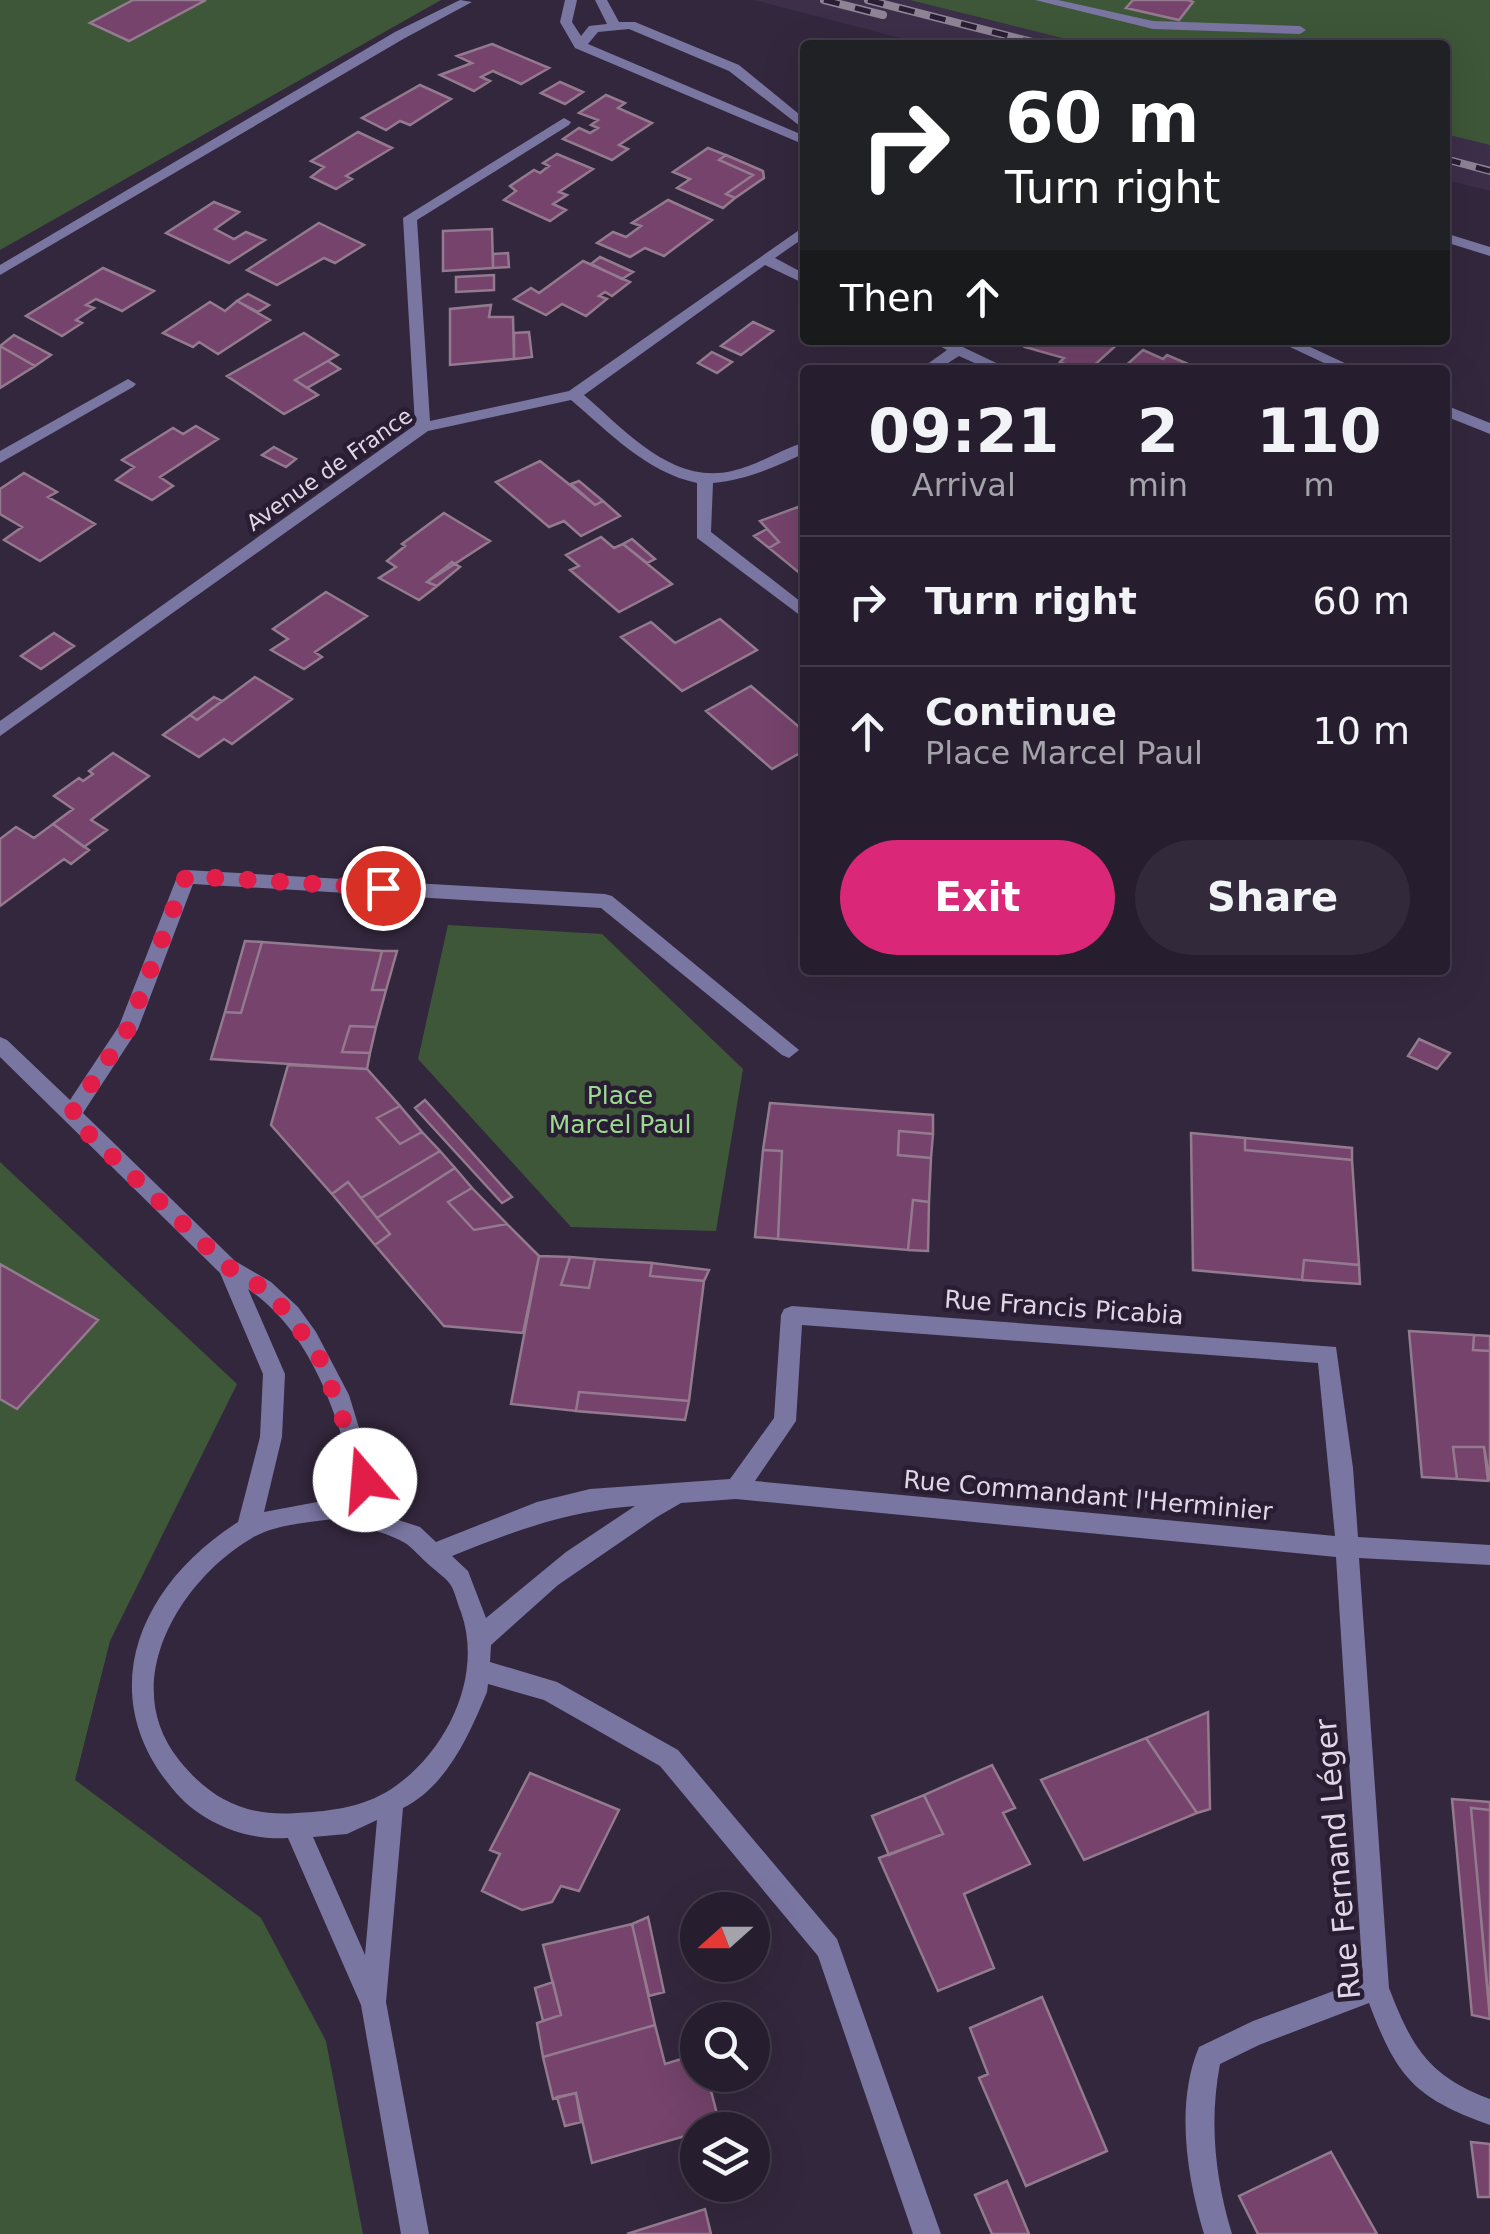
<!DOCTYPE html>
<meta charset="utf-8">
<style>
body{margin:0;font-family:"DejaVu Sans",sans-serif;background:#322a3a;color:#f1f3f6;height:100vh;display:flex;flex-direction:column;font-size:38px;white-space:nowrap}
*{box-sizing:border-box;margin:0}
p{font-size:32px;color:#a4a2aa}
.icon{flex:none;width:55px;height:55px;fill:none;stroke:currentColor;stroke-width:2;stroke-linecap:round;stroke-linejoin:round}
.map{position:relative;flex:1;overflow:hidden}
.drawer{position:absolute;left:800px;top:365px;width:650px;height:610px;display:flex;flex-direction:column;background:#261d2e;border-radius:10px;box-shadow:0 10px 40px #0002,0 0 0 2px #423b4a}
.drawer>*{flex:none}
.hud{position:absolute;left:800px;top:40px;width:650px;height:305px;border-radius:10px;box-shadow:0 10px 40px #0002,0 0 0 2px #423b4a;background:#202124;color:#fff;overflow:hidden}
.needle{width:65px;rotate:249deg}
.tools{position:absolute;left:680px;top:1892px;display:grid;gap:20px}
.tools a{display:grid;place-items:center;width:90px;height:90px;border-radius:50%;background:#261d2e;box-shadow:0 10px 40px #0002,0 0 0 2px #423b4a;font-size:50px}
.pin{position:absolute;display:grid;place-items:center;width:85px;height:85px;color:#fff;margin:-42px;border:5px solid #fff;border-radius:50%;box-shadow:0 2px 10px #0007}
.me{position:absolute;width:110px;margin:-55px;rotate:342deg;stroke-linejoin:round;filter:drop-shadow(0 0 8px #0008)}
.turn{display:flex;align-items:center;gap:35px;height:210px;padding:0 40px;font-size:45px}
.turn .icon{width:130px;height:130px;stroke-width:2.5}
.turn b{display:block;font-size:70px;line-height:85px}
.then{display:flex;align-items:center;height:95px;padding:0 40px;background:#0003;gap:20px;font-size:38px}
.eta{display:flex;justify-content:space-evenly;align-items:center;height:170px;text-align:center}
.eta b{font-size:60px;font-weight:700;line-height:70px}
.action{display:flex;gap:20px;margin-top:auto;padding:20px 40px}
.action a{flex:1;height:115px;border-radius:60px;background:#db2777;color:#fff;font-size:40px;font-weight:700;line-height:115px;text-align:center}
.action a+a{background:#322a3a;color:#f1f3f6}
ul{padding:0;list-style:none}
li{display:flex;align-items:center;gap:30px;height:130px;padding:0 40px;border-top:2px solid #423b4a}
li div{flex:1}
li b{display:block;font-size:38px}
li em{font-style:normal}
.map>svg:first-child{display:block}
.built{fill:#3d2e4a}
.green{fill:#3e5738}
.building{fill:#75436c;stroke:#937a8e;stroke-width:2.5}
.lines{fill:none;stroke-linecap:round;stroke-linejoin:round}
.lane{fill:#7a76a2;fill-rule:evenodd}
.street{fill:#7a76a2;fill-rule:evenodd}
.rail-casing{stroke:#8e8496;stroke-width:8}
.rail{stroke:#291d33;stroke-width:5;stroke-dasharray:16;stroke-linecap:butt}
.route{stroke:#e11d48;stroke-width:18;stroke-dasharray:0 32.4}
.labels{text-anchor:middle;stroke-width:9;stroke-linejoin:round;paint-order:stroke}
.far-street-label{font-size:22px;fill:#dfd7e6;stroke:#291d33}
.park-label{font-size:25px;fill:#9cda8f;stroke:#291d33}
.street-label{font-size:25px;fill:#dfd7e6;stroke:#291d33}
.near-street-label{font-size:30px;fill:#dfd7e6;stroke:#291d33}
</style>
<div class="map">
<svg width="1490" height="2234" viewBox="0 0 1490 2234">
<rect width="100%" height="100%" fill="#33273d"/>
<!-- built -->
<path class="built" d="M754,0H910L1090,45H927Z
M1445,134L1490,145V191L1445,180Z"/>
<!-- green -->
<path class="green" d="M0,0H441L0,250Z
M910,0H1490V145L1445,134V45H1090Z
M448,925L602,934L743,1069L716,1231L571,1227L418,1059Z
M0,1162L237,1384L110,1641L75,1780L261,1918L326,2041L363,2234H0Z"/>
<!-- building -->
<path class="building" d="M133,0H206L129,41L90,23Z
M1133,0H1188L1193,2L1179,20L1126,8Z
M492,44L549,68L521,84L493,71L481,77L490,81L474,91L440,75L472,63L457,56Z
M560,82L583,92L565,104L541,93Z
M420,85L451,99L410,125L400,121L386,130L362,118Z
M606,95L625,103L618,108L652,123L619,145L628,149L612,160L563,139L579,128L590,133L598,128L591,125L598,120L579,113Z
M358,132L392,148L346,176L352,179L336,189L311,177L324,167L311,161Z
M708,148L726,155L719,160L753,175L726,194L735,198L723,208L677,188L690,179L673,172Z
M557,154L593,169L559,192L567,195L553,204L566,210L550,221L504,200L516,191L510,186L534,170L540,173L549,166L543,163Z
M726,155L763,171L764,178L735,198L726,194L753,175L719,160Z
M668,200L712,220L664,256L645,248L630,257L597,243L613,232L626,237L641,226L632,223Z
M214,202L239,212L215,229L234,239L246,232L265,240L229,263L166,233Z
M319,223L364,245L335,263L324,258L277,285L247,270Z
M492,229L493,268L443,271V231Z
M508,253L509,267L493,268V254Z
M600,257L633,272L622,279L591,264Z
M583,261L630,282L612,296L605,292L599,296L607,299L586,316L562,304L546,315L514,299L531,288L539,293Z
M103,268L154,291L122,311L96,299L86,305L94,308L76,320L82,323L62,336L26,316Z
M494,275V290L456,292V277Z
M248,294L269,305L258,312L237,301Z
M237,301L270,320L218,354L199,342L193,347L163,333L210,302L225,311Z
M491,305L489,317H513L514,359L450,365V309Z
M753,322L773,331L741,355L721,346Z
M529,332L532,357L514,359V333Z
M304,333L338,355L295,380L318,395L284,414L227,376Z
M14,335L51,355L35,366L0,346Z
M1030,340H1122L1089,370H1077L1060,362L1064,358L1025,347Z
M0,346L35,366L0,388Z
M1143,350L1163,359L1167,355L1202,370H1121Z
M712,352L732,362L717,373L698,363Z
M328,361L340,369L307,388L295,380Z
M196,426L218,439L160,477L173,486L152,500L116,480L134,467L122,460L173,428L183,434Z
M274,447L296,459L286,467L262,455Z
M540,461L595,505L603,501L620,516L581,536L564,521L549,527L496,482Z
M24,473L57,492L48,497L95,524L40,561L4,540L22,527L0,514V489Z
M579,481L603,501L595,505L571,484Z
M798,507L805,514L802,575L769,548L779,542L760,521Z
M444,513L490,541L427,582L437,586L419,600L379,578L396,567L387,561L405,546L402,544Z
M767,529L779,542L769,548L754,536Z
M601,537L614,548L623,544L672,584L619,612L570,570L579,566L566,555Z
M632,539L655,559L647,563L623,544Z
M452,562L460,567L437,586L427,582Z
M326,592L367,616L315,652L322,657L304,669L271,650L288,639L273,629Z
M720,619L757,650L682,691L621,637L651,622L675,643Z
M54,633L74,646L41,669L21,656Z
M255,677L292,699L232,744L224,739L199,757L163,735L190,715L197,720Z
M751,686L805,732V750L772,769L706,711Z
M214,697L222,701L197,720L190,715Z
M113,753L149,776L91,820L107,830L84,847L53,824L73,809L54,796L79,778L83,781L93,774L89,771Z
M53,824L89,850L71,864L64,859L0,906V839L16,827L34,838Z
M245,941L262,942L241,1013L225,1012Z
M262,942L382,951L372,990H386L376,1027L350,1026L342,1052L370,1053L367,1069L211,1059L225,1012L241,1013Z
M382,951H397L386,990H372Z
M350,1026L376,1027L370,1053L342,1052Z
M1419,1039L1450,1053L1437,1069L1408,1056Z
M288,1065L367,1069L400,1106L377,1118L400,1144L422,1132L440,1151L361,1198L348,1182L332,1194L271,1125Z
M425,1100L512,1197L502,1203L415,1108Z
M770,1103L933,1115V1134L899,1131L898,1155L931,1158L929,1202L913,1200L908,1250L778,1239L782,1151L763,1150Z
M400,1106L422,1132L400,1144L377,1118Z
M899,1131L933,1134L931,1158L898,1155Z
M1191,1133L1245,1138V1150L1352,1160L1359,1265L1304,1260L1302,1280L1193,1270Z
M1245,1138L1352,1148V1160L1245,1150Z
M763,1150L782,1151L778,1239L755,1237Z
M440,1151L455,1168L377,1218L361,1198Z
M455,1168L472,1188L448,1202L474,1230L507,1224L539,1256L523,1333L444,1326L375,1245L390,1234L377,1218Z
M348,1182L390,1234L375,1245L332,1194Z
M472,1188L507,1224L474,1230L448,1202Z
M913,1200L929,1202L928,1251L908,1250Z
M539,1256L570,1257L561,1285L589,1288L595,1259L652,1263L650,1276L704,1281L689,1401L579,1392L576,1411L511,1404Z
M570,1257L595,1259L589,1288L561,1285Z
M1304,1260L1359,1265L1360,1284L1302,1280Z
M652,1263L709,1270L704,1281L650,1276Z
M0,1264L98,1320L17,1409L0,1399Z
M1409,1331L1474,1335L1473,1350L1490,1351V1481L1484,1447H1453L1457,1479L1422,1477Z
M1474,1335L1490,1336V1351L1473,1350Z
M579,1392L689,1401L685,1420L576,1411Z
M1453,1447H1484L1488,1481L1457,1479Z
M1208,1712L1210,1809L1197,1813L1146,1738Z
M1146,1738L1197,1813L1084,1860L1041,1780Z
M992,1765L1015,1808L1003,1813L1030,1864L964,1894L994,1968L938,1991L879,1858L943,1834L924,1795Z
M530,1773L619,1810L579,1891L561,1886L552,1902L522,1910L482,1891L500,1854L490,1850Z
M924,1795L943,1834L889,1855L872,1816Z
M1452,1799L1490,1802V1810L1471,1808L1490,2019L1472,2015Z
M1471,1808L1490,1810V2016Z
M648,1917L664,1992L649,1996L632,1924Z
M632,1924L655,2025L543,2057L537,2023L561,2015L543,1945Z
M553,1982L561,2015L543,2021L535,1988Z
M1042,1997L1107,2151L1026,2186L979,2078L988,2074L970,2028Z
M655,2025L665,2064L698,2054V2075H707L720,2126L592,2163L576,2093L553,2099L543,2057Z
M576,2093L581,2122L565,2126L557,2097Z
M1471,2142L1490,2144V2197H1478Z
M1331,2152L1377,2234H1258L1239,2196Z
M1007,2181L1029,2234H992L975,2195Z
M705,2209L711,2234H627Z"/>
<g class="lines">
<!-- lane -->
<path class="lane" d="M1035,0H1058L1153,21L1300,26L1306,30L1300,34L1153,29Z"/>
<!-- street -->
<path class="street" d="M460,0L472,2L405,38L0,275V265L395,32Z
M565,0H577L572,22L581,36L589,26L607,24L595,0H607L619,22H635L739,65L805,119V130L729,71L629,29L598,32L588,44L805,136V145L575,48L560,22Z
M564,118L571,122L569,125L417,220L430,421L569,391L805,226V237L775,258L805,274V284L765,265L584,395C625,430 672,485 732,471C758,465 780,450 805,442V453C775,467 746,480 713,483L711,532L805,605V619L697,538V483C646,472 610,433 571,400L428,431L0,736V721L415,425L403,218Z
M1445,233L1490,247V256L1445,242Z
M929,340H948L1011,370H990L959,356L937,370H919L947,350Z
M1275,340H1295L1360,370H1339Z
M128,379L136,384L133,387L0,463V451Z
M1445,405L1490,423V434L1445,416Z
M186,870L605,894L612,896L799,1050L789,1058L782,1055L601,908L193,884L138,1029L83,1113L235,1261L271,1282L298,1307L316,1332L349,1395L386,1516L420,1527L436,1542L537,1502L590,1489L730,1479L774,1418L781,1315L784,1309L792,1306L1336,1347L1353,1468L1358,1537L1490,1545V1565L1359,1558L1389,1988C1412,2047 1428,2076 1490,2099V2125C1415,2098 1397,2078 1369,2003L1259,2045L1220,2064C1209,2122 1215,2178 1232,2234H1204C1187,2177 1175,2104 1199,2047L1253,2021L1363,1980L1336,1557L736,1499L681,1503L657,1517L558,1585L491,1645L490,1662L557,1682L678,1750L837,1939L941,2234H913L818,1956L660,1766L544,1700L488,1684L487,1692C469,1735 447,1786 403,1808L386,2002L429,2234H401L361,2005L288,1838C248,1841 204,1824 177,1794C90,1696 139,1585 238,1522L260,1437L263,1374L220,1273L0,1057V1037L7,1040L70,1100L119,1026L177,877ZM248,1289C319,1338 341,1430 362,1508L333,1499L264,1512L282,1437L285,1374ZM802,1325L1318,1363L1335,1536L755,1481L796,1421ZM635,1506L566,1552L486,1618L468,1571L452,1556C515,1531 567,1511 635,1506ZM333,1519C355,1526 385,1531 405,1543C413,1548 420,1557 427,1563C434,1570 444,1576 450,1584C455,1591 457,1603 461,1612C483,1674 449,1747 397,1785C367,1807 333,1811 297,1813C247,1817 211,1800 179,1760C117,1683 180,1580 252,1538C276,1524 307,1523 333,1519ZM377,1820L365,1955L313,1837L347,1834Z"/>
<defs>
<path id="rail" d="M824,0L883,15
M868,0L1044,45
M1445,159L1490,171"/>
</defs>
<!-- rail casing -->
<use href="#rail" class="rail-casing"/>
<!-- rail -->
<use href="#rail" class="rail"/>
</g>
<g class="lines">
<!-- route -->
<path class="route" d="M365,1480L322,1362L293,1320L269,1292L228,1267L70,1116L128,1029L186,876L383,888"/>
</g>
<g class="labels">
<!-- far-street labels -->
<g class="far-street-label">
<text transform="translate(329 469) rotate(-35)" y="8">Avenue de France</text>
</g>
<!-- park labels -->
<g class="park-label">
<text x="620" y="1104">Place<tspan x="620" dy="29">Marcel Paul</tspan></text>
</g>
<!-- street labels -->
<g class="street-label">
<text transform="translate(1064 1307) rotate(4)" y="9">Rue Francis Picabia</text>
<text transform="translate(1088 1495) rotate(5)" y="9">Rue Commandant l'Herminier</text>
</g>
<!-- near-street labels -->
<g class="near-street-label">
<text transform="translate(1338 1859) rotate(-95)" y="10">Rue Fernand Léger</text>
</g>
</g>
</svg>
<div class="tools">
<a><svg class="needle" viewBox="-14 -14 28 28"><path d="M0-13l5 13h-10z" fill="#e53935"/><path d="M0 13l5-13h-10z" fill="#a4a2aa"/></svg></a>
<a><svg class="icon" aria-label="search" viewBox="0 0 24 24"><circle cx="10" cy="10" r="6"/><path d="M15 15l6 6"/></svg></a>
<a><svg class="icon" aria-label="layers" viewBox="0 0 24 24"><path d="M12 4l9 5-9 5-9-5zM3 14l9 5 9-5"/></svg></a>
</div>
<div class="pin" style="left:383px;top:888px;background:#d93025"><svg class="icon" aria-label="arrive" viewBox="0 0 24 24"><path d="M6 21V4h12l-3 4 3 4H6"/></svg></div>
<svg class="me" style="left:365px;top:1480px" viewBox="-20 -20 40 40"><circle r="19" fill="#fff"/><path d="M0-13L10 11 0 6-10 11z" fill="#e11d48"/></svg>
<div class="hud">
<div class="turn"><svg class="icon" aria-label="right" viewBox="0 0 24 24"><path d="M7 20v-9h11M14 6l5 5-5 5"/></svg><div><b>60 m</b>Turn right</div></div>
<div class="then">Then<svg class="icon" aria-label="ahead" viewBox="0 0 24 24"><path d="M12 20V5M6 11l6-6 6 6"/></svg></div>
</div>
<section class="drawer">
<div class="eta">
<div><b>09:21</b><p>Arrival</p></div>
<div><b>2</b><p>min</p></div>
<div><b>110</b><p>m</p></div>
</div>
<ul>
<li><svg class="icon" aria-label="right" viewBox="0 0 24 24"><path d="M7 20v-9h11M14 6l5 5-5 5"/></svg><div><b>Turn right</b></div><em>60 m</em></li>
<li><svg class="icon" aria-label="ahead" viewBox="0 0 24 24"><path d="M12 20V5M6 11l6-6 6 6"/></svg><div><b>Continue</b><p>Place Marcel Paul</p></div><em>10 m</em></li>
</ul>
<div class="action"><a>Exit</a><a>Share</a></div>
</section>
</div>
